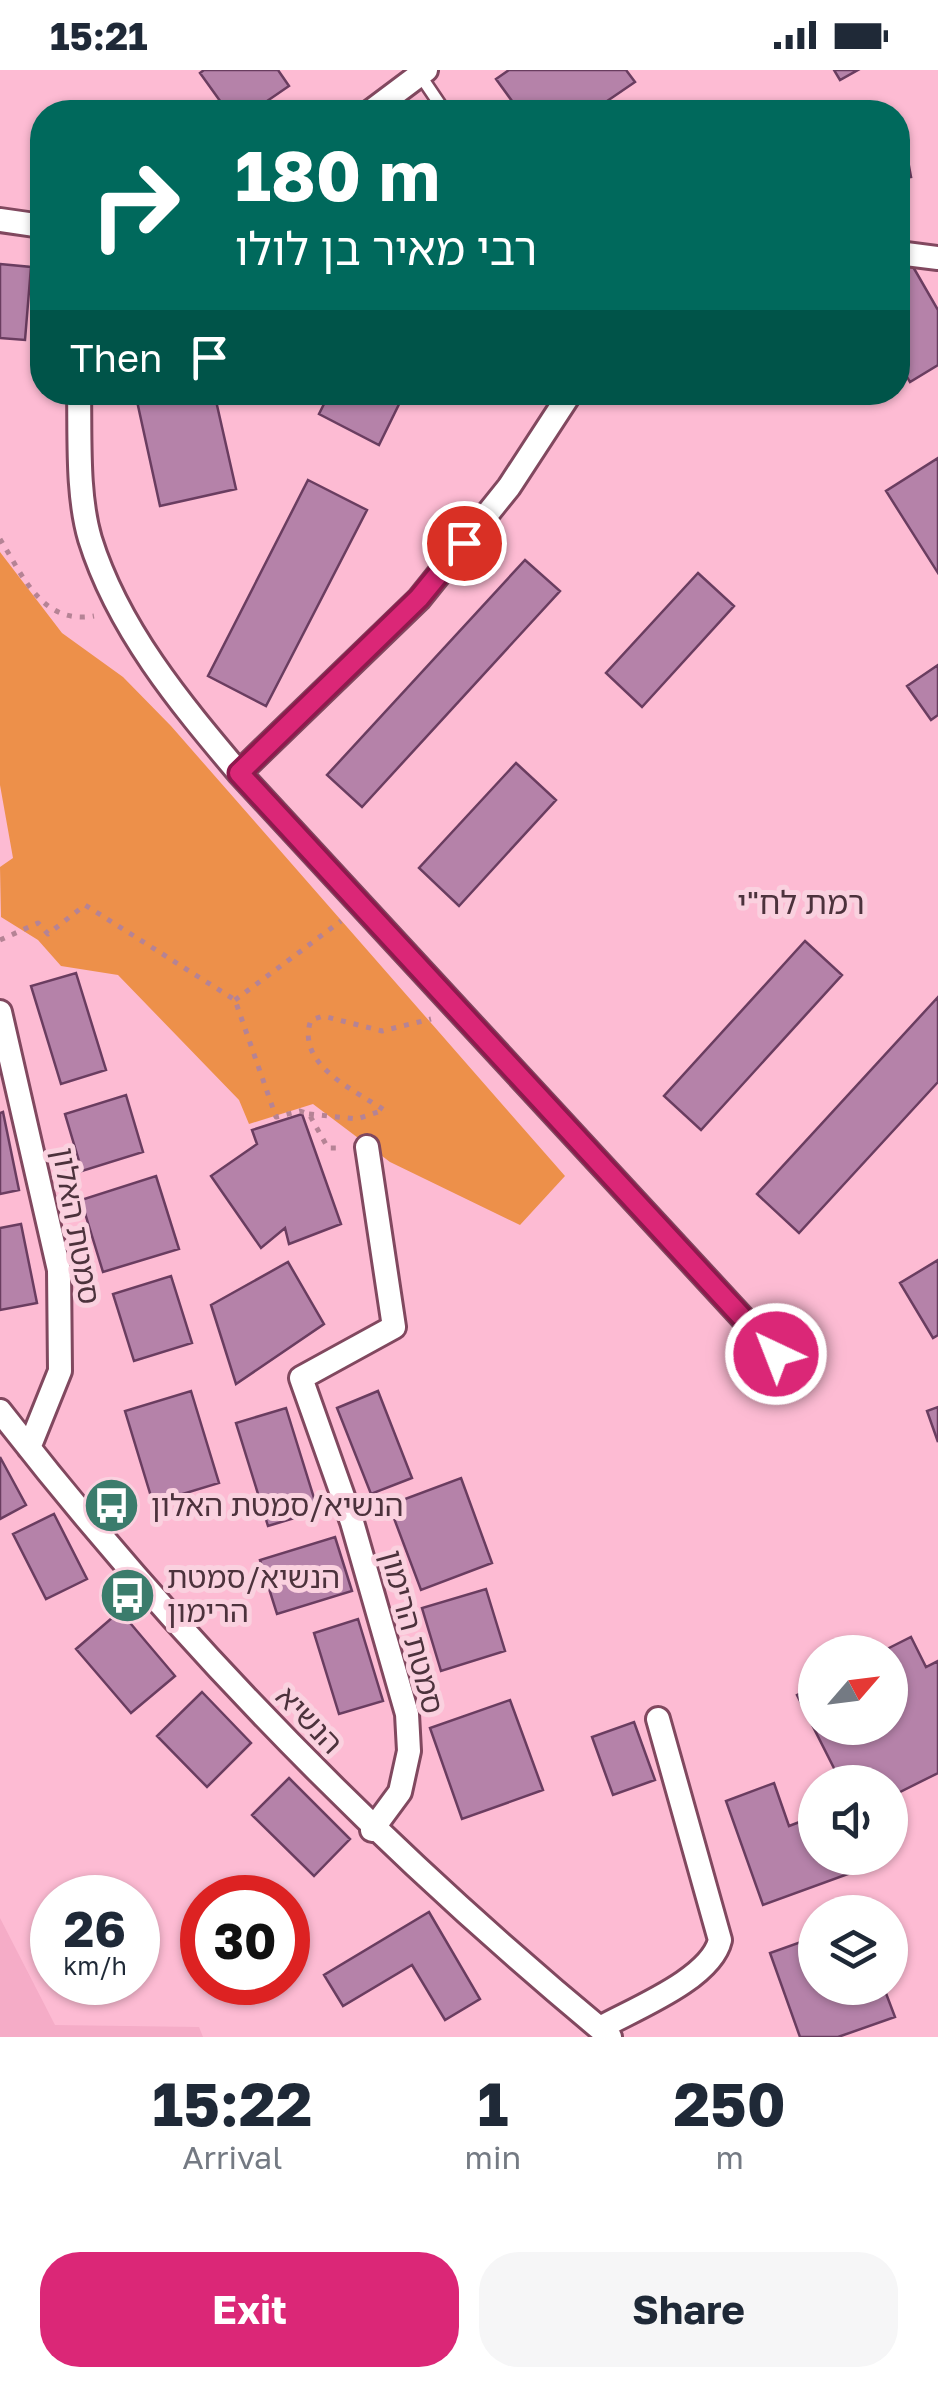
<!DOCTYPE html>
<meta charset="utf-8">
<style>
body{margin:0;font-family:"Golos Text","Noto Sans Hebrew",sans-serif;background:#f6f6f7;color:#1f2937;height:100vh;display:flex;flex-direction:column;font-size:38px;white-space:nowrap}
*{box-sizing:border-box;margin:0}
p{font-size:32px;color:#747a83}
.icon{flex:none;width:55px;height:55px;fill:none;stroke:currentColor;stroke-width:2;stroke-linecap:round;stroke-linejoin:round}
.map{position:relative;height:1967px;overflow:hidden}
.drawer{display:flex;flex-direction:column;background:#fff;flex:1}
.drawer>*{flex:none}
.hud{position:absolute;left:30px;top:30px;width:880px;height:305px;border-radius:40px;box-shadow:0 2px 8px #0004;background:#00695c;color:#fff;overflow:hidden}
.needle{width:65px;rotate:62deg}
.tools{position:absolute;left:798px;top:1565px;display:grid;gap:20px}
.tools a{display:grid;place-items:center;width:110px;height:110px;border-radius:50%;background:#fff;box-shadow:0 2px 8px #0004;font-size:50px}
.speed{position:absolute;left:30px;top:1805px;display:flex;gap:20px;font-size:50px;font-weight:700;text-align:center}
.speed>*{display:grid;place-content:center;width:130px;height:130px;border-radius:50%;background:#fff;box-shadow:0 2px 8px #0004;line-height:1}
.speed small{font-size:25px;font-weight:400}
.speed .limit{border:15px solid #d22;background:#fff;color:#111}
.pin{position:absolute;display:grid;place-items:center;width:85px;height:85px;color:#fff;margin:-42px;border:5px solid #fff;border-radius:50%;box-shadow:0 2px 10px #0007}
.me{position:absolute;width:110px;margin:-55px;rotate:317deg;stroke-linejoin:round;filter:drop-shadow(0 0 8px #0008)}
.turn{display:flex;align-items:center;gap:35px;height:210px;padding:0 40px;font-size:45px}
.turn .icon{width:130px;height:130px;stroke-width:2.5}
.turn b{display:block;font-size:70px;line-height:85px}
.then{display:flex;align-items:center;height:95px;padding:0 40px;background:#0003;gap:20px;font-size:38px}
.eta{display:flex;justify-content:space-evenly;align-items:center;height:170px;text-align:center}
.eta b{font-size:60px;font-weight:700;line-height:70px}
.primary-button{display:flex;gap:20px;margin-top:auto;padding:20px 40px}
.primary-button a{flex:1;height:115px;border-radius:40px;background:#db2777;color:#fff;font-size:40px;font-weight:700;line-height:115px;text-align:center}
.primary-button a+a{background:#f6f6f7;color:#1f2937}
.status{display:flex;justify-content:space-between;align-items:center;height:70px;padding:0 50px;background:#fff;direction:ltr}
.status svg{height:28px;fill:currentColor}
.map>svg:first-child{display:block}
.built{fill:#f5acc7}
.green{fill:#ed904a}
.building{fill:#b582a9;stroke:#6a3d60;stroke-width:2.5}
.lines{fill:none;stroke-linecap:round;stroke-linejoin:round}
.service-casing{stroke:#81485f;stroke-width:16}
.minor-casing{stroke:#81485f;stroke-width:28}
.path{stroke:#b58395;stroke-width:5;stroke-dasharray:5 8;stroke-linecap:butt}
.service{stroke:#fff;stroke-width:11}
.minor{stroke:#fff;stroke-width:22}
.route-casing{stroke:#8e194d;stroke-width:25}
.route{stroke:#db2777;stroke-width:18}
.labels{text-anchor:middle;stroke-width:10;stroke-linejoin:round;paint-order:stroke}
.street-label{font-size:30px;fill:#4c323c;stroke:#fad1df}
.poi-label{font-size:30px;fill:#4c323c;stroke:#fad1df;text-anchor:start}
.neighbourhood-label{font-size:32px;fill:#4c323c;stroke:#fad1df}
</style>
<div class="status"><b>15:21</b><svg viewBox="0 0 49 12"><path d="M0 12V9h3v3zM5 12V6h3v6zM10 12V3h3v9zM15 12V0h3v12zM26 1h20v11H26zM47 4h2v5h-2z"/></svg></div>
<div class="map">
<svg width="938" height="1967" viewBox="0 0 938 1967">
<rect width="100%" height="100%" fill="#fdbbd3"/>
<!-- built -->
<path class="built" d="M0,1848L55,1955L199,1957L203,1967H0Z"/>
<!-- green -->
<path class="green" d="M0,482L62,563L123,607L171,656L565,1106L520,1155L390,1092L313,1034L249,1054L239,1030L118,905L61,896L38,870L1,847L0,797L13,788L0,715Z"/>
<!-- building -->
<path class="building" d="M204,0H278L289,16L251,42H228L200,3Z
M509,0H626L635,12L591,42H520L496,9Z
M834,0H858L840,10Z
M902,58L911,107L898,109V59Z
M0,194L31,197L25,270L0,268Z
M912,195L938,240V295L910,312L898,291V203Z
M135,322H214L236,419L160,436Z
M330,322H405L379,375L319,344Z
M938,388V503L886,421Z
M308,410L367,440L266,636L208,606Z
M525,490L560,521L362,737L327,705Z
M698,503L734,536L642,637L606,603Z
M938,595V645L931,650L907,616Z
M516,693L556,730L459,836L419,798Z
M805,871L842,905L701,1060L664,1026Z
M76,903L106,1000L61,1014L31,916Z
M938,927V1012L799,1163L757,1124Z
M126,1025L143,1082L82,1101L65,1044Z
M3,1042L19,1120L0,1124V1043Z
M302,1044L341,1154L289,1174L285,1158L261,1178L211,1106L257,1074L252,1060Z
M156,1106L179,1179L103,1202L81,1130Z
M21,1154L37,1233L0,1240V1158Z
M938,1190V1265L933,1268L900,1213Z
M288,1192L324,1254L236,1314L211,1235Z
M171,1206L192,1273L134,1291L113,1224Z
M191,1321L219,1413L153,1433L125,1341Z
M378,1321L412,1408L371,1424L337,1338Z
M938,1337V1372L927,1341Z
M286,1338L318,1441L268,1456L236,1353Z
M0,1387L26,1435L0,1449Z
M461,1408L492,1493L421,1520L389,1435Z
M54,1444L87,1509L46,1529L13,1464Z
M335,1467L352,1521L277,1544L260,1490Z
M486,1519L505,1581L441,1601L422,1538Z
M120,1541L175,1606L131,1643L76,1579Z
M358,1549L383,1631L339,1644L314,1563Z
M911,1567L926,1597L938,1591V1703L890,1727V1712H841L797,1625L815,1616V1658H890V1582H881Z
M202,1622L251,1673L207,1717L157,1666Z
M510,1630L543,1720L462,1749L430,1658Z
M634,1652L655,1710L613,1725L592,1667Z
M289,1708L350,1769L314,1806L252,1745Z
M774,1713L789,1756L815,1746V1788H842L848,1804L763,1835L726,1731Z
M429,1842L480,1929L445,1950L412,1895L343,1936L324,1905Z
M815,1867V1918H884L895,1947L838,1967H800L770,1883Z"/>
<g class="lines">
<defs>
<path id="service" d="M420,5L445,42"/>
<path id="minor" d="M370,42L426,0
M0,150L42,156
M898,183L938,188
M79,322C80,369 77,425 90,469C118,559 180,633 239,703L776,1284
M239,703L419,529L509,417L571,322
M0,942L59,1200L60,1301L29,1378
M367,1077L394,1257L301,1308L352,1452L407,1644L409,1681L400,1722L372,1760
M0,1341C180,1573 384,1780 610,1967
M600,1958C634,1939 711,1909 720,1870L658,1649"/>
</defs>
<!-- service casing -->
<use href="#service" class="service-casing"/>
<!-- minor casing -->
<use href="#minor" class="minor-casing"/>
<!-- path -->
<path class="path" d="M0,469C23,506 42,555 94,546
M0,870L38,853L48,864L85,835L235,930L276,1047L300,1041L309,1044L328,1078H341
M235,930L341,851
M309,1044L357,1049L384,1040C354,1020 295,994 311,950L323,946L382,961L431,949"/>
<!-- service -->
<use href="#service" class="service"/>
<!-- minor -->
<use href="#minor" class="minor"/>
</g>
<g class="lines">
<defs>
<path id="route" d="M464,473L419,528L239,703L776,1284"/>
</defs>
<!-- route casing -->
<use href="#route" class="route-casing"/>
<!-- route -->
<use href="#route" class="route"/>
</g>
<!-- icons -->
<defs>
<symbol id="bus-disc" viewBox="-11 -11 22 22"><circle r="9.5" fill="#3b7c6c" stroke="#fad1df"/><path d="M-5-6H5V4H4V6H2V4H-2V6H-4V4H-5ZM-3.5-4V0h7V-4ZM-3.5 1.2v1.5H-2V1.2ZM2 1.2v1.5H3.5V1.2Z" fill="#fff"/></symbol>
</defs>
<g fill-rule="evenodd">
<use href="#bus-disc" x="80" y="1404" width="63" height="63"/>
<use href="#bus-disc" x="96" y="1494" width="63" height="63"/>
</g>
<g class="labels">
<!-- street labels -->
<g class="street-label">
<text transform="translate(76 1156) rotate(80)" y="10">סמטת האלון</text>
<text transform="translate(412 1562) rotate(75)" y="10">סמטת הרימון</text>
<text transform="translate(309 1650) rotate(46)" y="10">הנשיא</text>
</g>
<!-- poi labels -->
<g class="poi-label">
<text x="151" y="1446">הנשיא/סמטת האלון</text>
<text x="167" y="1518">הנשיא/סמטת<tspan x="167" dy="34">הרימון</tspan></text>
</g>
<!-- neighbourhood labels -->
<g class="neighbourhood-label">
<text x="801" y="844">רמת לח"י</text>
</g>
</g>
</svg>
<div class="tools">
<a><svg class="needle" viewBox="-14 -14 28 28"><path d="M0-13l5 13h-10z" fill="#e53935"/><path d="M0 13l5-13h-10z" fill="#747a83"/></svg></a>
<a><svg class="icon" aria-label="sound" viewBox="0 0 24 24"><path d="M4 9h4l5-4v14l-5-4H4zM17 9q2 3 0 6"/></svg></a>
<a><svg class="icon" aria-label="layers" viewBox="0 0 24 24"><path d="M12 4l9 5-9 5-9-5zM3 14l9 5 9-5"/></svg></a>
</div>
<div class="speed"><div>26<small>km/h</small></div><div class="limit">30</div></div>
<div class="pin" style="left:464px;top:473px;background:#d93025"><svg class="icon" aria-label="arrive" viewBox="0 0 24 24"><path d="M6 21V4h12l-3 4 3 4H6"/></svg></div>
<svg class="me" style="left:776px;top:1284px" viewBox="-20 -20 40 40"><circle r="17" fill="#db2777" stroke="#fff" stroke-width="3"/><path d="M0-11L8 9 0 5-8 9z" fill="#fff"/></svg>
<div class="hud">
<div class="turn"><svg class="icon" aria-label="right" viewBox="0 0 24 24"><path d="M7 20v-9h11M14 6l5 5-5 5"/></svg><div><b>180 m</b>רבי מאיר בן לולו</div></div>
<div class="then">Then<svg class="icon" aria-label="arrive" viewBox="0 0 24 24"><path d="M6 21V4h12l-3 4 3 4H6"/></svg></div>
</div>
</div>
<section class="drawer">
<div class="eta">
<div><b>15:22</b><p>Arrival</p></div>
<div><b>1</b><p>min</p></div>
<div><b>250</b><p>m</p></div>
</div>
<div class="primary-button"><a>Exit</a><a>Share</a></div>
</section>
